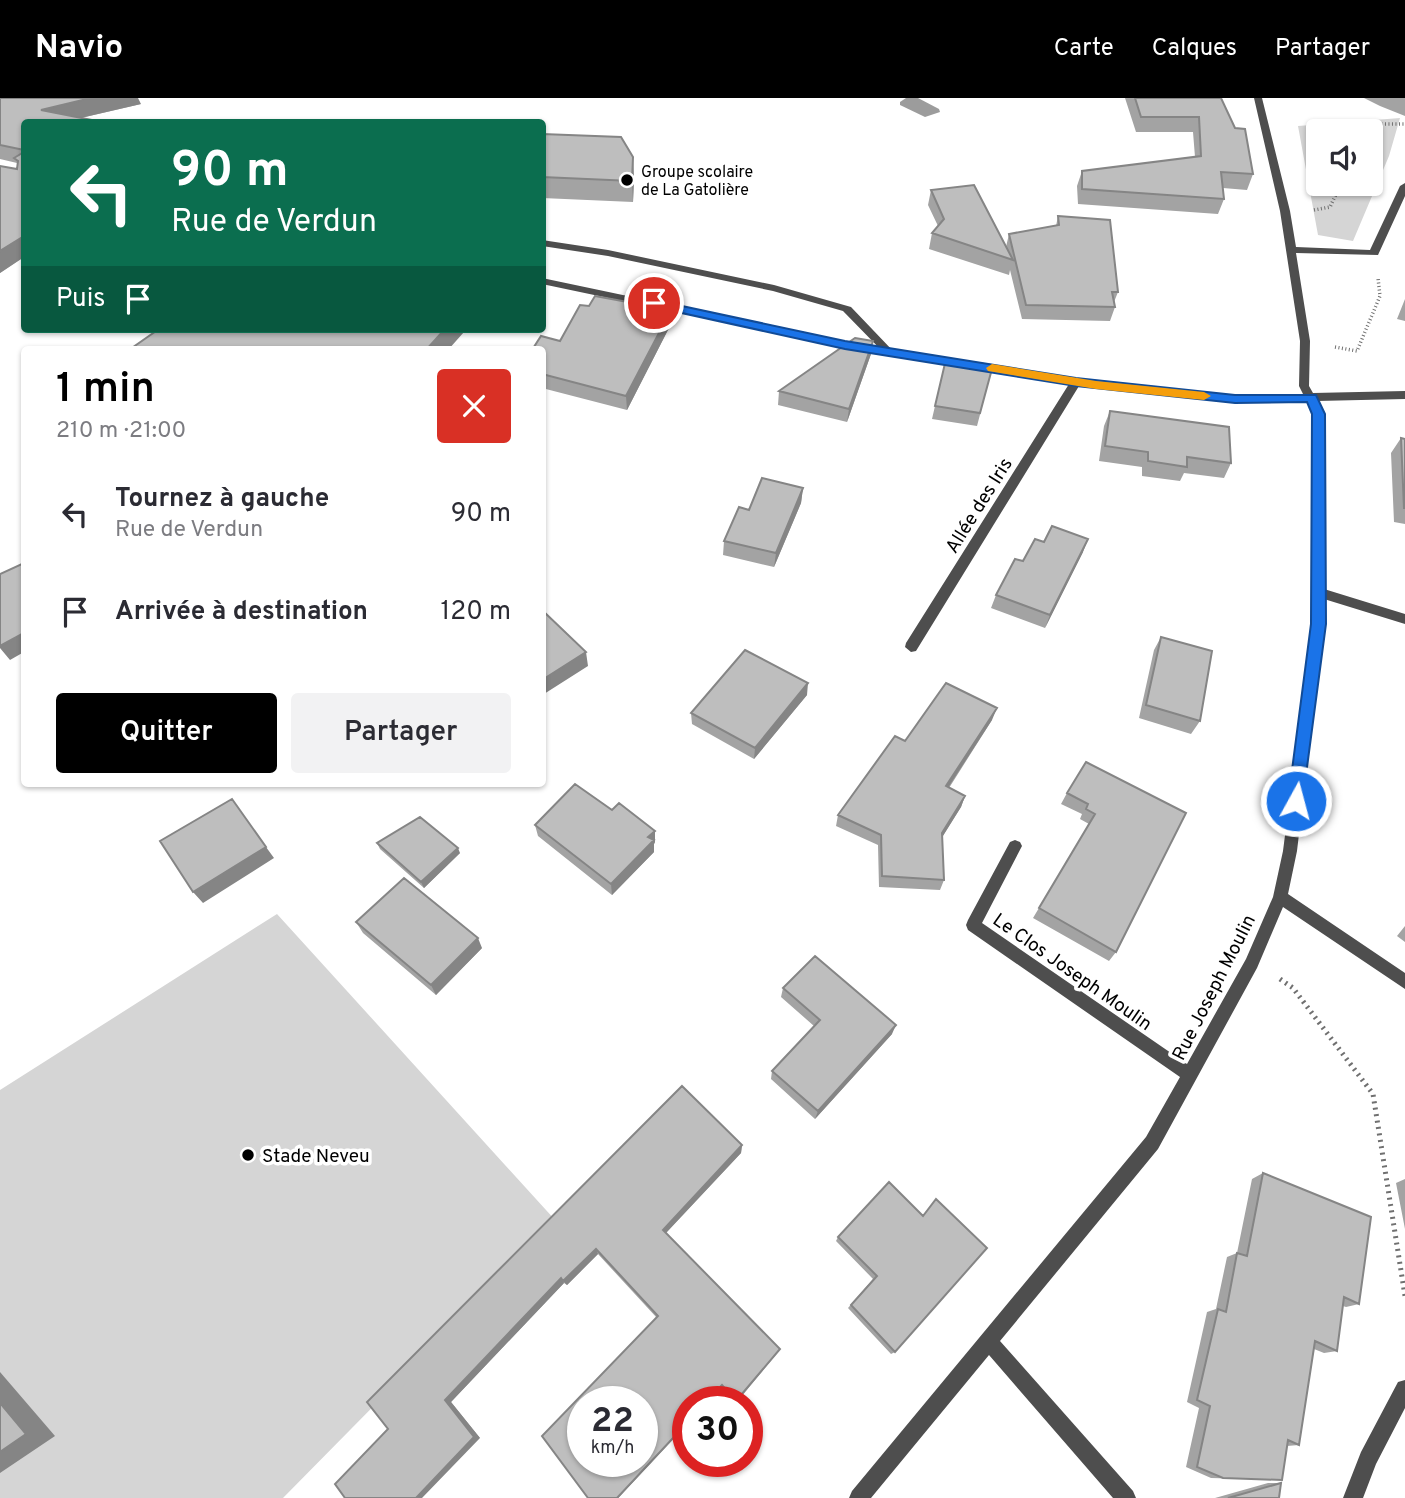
<!DOCTYPE html>
<html lang="fr">
<meta charset="utf-8">
<style>
body{margin:0;font-family:Overpass,sans-serif;background:#f2f2f3;color:#2b2b33;height:100vh;display:flex;flex-direction:column;font-size:26px;white-space:nowrap}
*{box-sizing:border-box;margin:0}
p{font-size:23px;color:#7c7c81}
.icon{flex:none;width:38px;height:38px;fill:none;stroke:currentColor;stroke-width:2;stroke-linecap:round;stroke-linejoin:round}
.map{position:relative;flex:1;overflow:hidden}
.sheet{position:absolute;left:21px;top:248px;width:525px;height:441px;display:flex;flex-direction:column;background:#fff;border-radius:7px;box-shadow:0 2px 5px #0004}
.sheet>*{flex:none}
.guide{position:absolute;left:21px;top:21px;width:525px;height:214px;border-radius:7px;box-shadow:0 2px 5px #0004;background:#0b6e4f;color:#fff;overflow:hidden}
.fabs{position:absolute;left:1306px;top:21px;display:grid;gap:14px}
.fabs a{display:grid;place-items:center;width:77px;height:77px;border-radius:7px;background:#fff;box-shadow:0 2px 5px #0004;font-size:35px}
.speed{position:absolute;left:567px;top:1288px;display:flex;gap:14px;font-size:35px;font-weight:700;text-align:center}
.speed>*{display:grid;place-content:center;width:91px;height:91px;border-radius:50%;background:#fff;box-shadow:0 2px 5px #0004;line-height:1}
.speed small{font-size:18px;font-weight:400}
.speed .limit{border:10px solid #d22;background:#fff;color:#111}
.pin{position:absolute;display:grid;place-items:center;width:60px;height:60px;color:#fff;margin:-30px;border:4px solid #fff;border-radius:50%;box-shadow:0 2px 7px #0007}
.me{position:absolute;width:77px;margin:-38px;rotate:7deg;stroke-linejoin:round;filter:drop-shadow(0 0 5px #0008)}
.turn{display:flex;align-items:center;gap:24px;height:147px;padding:0 35px;font-size:32px}
.turn .icon{width:91px;height:91px;stroke-width:2.5}
.turn b{display:block;font-size:49px;line-height:60px}
.then{display:flex;align-items:center;height:66px;padding:0 35px;background:#0003;gap:14px;font-size:26px}
.round{display:grid;place-items:center;flex:none;width:74px;height:74px;border-radius:7px;background:#f2f2f3}
.head{display:flex;align-items:center;justify-content:space-between;height:119px;padding:0 35px}
h1{font-size:42px;font-weight:600;line-height:52px;color:#000}
.button{display:flex;gap:14px;margin-top:auto;padding:14px 35px}
.button a{flex:1;height:80px;border-radius:7px;background:#000;color:#fff;font-size:28px;font-weight:600;line-height:80px;text-align:center}
.button a+a{background:#f2f2f3;color:#2b2b33}
ul{padding:0;list-style:none}
li{display:flex;align-items:center;gap:21px;height:98px;padding:0 35px}
li div{flex:1}
li b{display:block;font-size:26px}
li em{font-style:normal}
header{display:flex;align-items:center;gap:42px;box-sizing:border-box;height:98px;padding:0 35px;background:#000;color:#fff}
header strong{font-size:33px}
nav{display:flex;gap:38px;margin-inline-start:auto;font-size:24px}
.map>svg:first-child{display:block}
.green{fill:#d5d5d5;fill-rule:evenodd}
.water{fill:#9c9c9c}
.lines{fill:none;stroke-linecap:round;stroke-linejoin:round}
.path-far1{stroke:#707070;stroke-width:3.5;stroke-dasharray:1 2.5;stroke-linecap:butt}
.path{stroke:#707070;stroke-width:5;stroke-dasharray:2 4.5;stroke-linecap:butt}
.service{fill:#4e4e4e;fill-rule:evenodd}
.minor{fill:#4e4e4e;fill-rule:evenodd}
.wall{fill:#a3a3a3}
.shaded-wall{fill:#858585}
.building{fill:#bebebe;stroke:#858585;stroke-width:2;fill-rule:evenodd}
.route{fill:#1a73e8;stroke:#114b97;stroke-width:2}
.slow{fill:#f59e0b}
.poi-dot{fill:#000;stroke:#fff;stroke-width:2.5}
.labels{text-anchor:middle;stroke-width:7;stroke-linejoin:round;paint-order:stroke}
.far-poi-label{font-size:16px;fill:#000;stroke:#fff;text-anchor:start}
.street-label{font-size:19px;fill:#000;stroke:#fff}
.poi-label{font-size:19px;fill:#000;stroke:#fff;text-anchor:start}
</style>
<header>
<strong>Navio</strong>
<nav><a>Carte</a><a>Calques</a><a>Partager</a></nav>
</header>
<div class="map">
<svg width="1405" height="1400" viewBox="0 0 1405 1400">
<rect width="100%" height="100%" fill="#fff"/>
<!-- green -->
<path class="green" d="M1400,20L1389,58L1353,143L1318,137L1298,28ZM1318,33H1370V86H1318Z
M277,816L556,1123L283,1400H0V992Z"/>
<!-- water -->
<path class="water" d="M906,0H918L939,11L940,14L925,19L900,7V4Z"/>
<g class="lines">
<!-- path-far1 -->
<path class="path-far1" d="M1366,33L1377,26H1405
M1314,112L1330,109L1341,86
M1335,249L1357,253L1380,198L1378,180"/>
<!-- path -->
<path class="path" d="M1280,881L1293,890L1373,996L1405,1198"/>
<!-- service -->
<path class="service" d="M542,142L608,152L774,187L851,209L894,254L889,257L885,256L843,213L773,193L608,158L542,148Z"/>
<!-- minor -->
<path class="minor" d="M1254,0H1262L1290,113L1296,149L1370,152L1400,88L1405,85V98L1378,157L1296,155L1310,243L1309,288L1313,295L1405,293V301L1317,303L1325,316L1324,491L1405,516V526L1324,501V526L1297,753L1288,796L1405,875V891L1283,809L1257,870L1158,1051L1000,1243L1133,1393L1136,1400H1113L989,1257L871,1400H849L852,1393L1146,1039L1180,979L968,832L966,827L968,822L1010,744L1015,742L1020,744L1022,748L982,825L1187,966L1246,861L1273,799L1283,753L1312,526L1313,316L1307,303L1235,305L1079,288L916,553L911,554L905,549L906,545L1069,286L831,247L542,186V180L831,241L1096,283L1235,297L1303,296L1299,288L1300,243L1280,113Z
M1405,1282V1310L1376,1366L1363,1400H1343L1361,1354L1398,1284Z"/>
</g>
<!-- wall -->
<path class="wall" d="M0,0L141,6L81,20L24,24V159L0,175V68L17,71L18,66L17,65L0,61Z
M1125,0H1221L1253,76L1247,92L1223,90L1224,101L1218,116L1078,106L1077,88L1082,73L1195,59L1193,34H1136Z
M1364,0H1405V18L1380,8Z
M542,36L634,80L633,104L542,100Z
M931,92L1006,149L1009,136L1056,128L1058,118L1118,194L1114,204L1115,209L1110,223L1022,221L1010,172L1009,177L929,151L932,135L938,128L928,107Z
M1405,201V223L1397,221Z
M589,208L671,212V226L627,312L542,290V252L560,243Z
M871,256L847,324L778,307L779,293Z
M993,267L977,328L932,321L935,308Z
M1110,313L1231,365L1224,380L1184,375L1180,383L1142,378V369L1099,363L1104,328Z
M1401,340L1405,341V426L1394,424L1391,355Z
M803,390L801,405L774,469L723,457L724,443L749,412Z
M1044,444L1083,454L1045,530L991,510L996,497L1023,463Z
M1161,539L1200,623L1191,636L1139,620L1154,552Z
M807,597L754,661L692,626L691,615Z
M992,622L949,690L965,698L961,709L942,739L944,782L940,792L879,789L878,747L836,728L838,717L905,643Z
M1067,695L1186,715L1116,854L1109,863L1033,820L1089,726L1080,721L1082,716L1061,706Z
M535,727L655,733V744L654,746V754L612,797L538,738Z
M377,745L460,755L424,790L380,751Z
M356,824L482,850L436,897L363,835Z
M1405,828V844L1397,838Z
M783,890L892,936L815,1021L771,981L772,973L814,928L781,899Z
M742,1047L741,1055L666,1135L778,1254L737,1304H734L721,1289L618,1400H588L657,1220L598,1156L567,1187L564,1185L451,1304L480,1340L388,1331L367,1304Z
M1263,1075L1359,1206L1346,1209L1343,1208L1337,1253L1324,1255L1314,1251L1299,1347L1287,1348L1282,1382L1211,1380L1186,1369L1199,1310L1187,1304L1207,1214L1216,1211L1227,1159L1237,1155L1252,1081Z
M1405,1081V1131L1396,1085Z
M889,1084L895,1254L891,1256L848,1210L873,1181L836,1143L838,1139Z
M1268,1385H1281L1279,1400H1215Z"/>
<!-- shaded-wall -->
<path class="shaded-wall" d="M91,0H138L141,6L63,24L41,12Z
M633,59L634,80L633,104L632,83Z
M24,138V159L0,175V153Z
M671,212V226L627,312L626,298Z
M445,231H464V234L448,252H426Z
M873,243L871,256L847,324L849,311Z
M803,390L801,405L774,469L776,455Z
M1088,441L1083,454L1045,530L1050,517Z
M24,535V554L10,562L0,550V548Z
M586,554L588,568L544,596L542,582Z
M808,585L807,597L754,661L755,650Z
M997,610L992,622L942,699L946,688Z
M965,698L961,709L938,746L942,735Z
M655,733V744L654,746V754L612,797L611,786L648,739Z
M266,749L274,760L203,805L193,794Z
M458,750L460,755L424,790L421,784Z
M478,840L482,850L436,897L431,887Z
M896,927L892,936L815,1021L818,1013Z
M742,1047L741,1055L664,1137L663,1132Z
M596,1151L598,1156L567,1187L563,1183Z
M561,1180L564,1185L451,1304L480,1340L422,1400H416L445,1302Z
M0,1274L55,1338L0,1375Z
M688,1324V1325L618,1400H617Z"/>
<!-- building -->
<path class="building" d="M0,0H91L41,12L102,24H24V52L0,47Z
M1135,0H1221L1235,30L1245,31L1253,76L1221,74L1224,101L1082,91V73L1201,58L1199,19H1141Z
M542,36L621,39L633,59L632,83L542,79Z
M24,54V138L0,153V68L17,71L18,63L14,60Z
M974,87L1013,162L932,135L944,121L931,92Z
M1058,118L1110,122L1118,194H1112L1115,209L1026,207L1009,136L1059,127Z
M595,198L671,212L626,298L542,276V252H532L541,238L560,243L580,207L589,208Z
M159,231H445L426,252H129Z
M855,240L873,243L849,311L779,293Z
M946,261L993,267L980,315L935,308Z
M1110,313L1229,329L1231,365L1187,359V369L1148,363V354L1105,348Z
M1401,340L1405,341V410H1404Z
M762,380L803,390L776,455L724,443L739,409L749,412Z
M1052,428L1088,441L1050,517L996,497L1015,461L1023,463L1035,441L1044,444Z
M24,465V535L0,548V476Z
M542,512L586,554L542,582Z
M1161,539L1212,553L1200,623L1146,607Z
M745,552L808,585L755,650L691,615Z
M946,585L997,610L946,688L965,698L942,735L944,782L882,778L881,737L838,717L895,638L905,643Z
M1086,664L1186,715L1116,854L1039,810L1095,716L1086,711L1088,706L1067,695Z
M575,686L612,712L619,705L655,733L648,739L654,742L611,786L535,727Z
M232,701L266,749L193,794L160,743Z
M420,719L458,750L421,784L377,745Z
M404,780L478,840L431,887L356,824Z
M815,858L896,927L818,1013L772,973L820,922L783,890Z
M682,988L742,1047L663,1132L780,1251L736,1303L722,1287L706,1304H688V1324L617,1400H588L542,1338L658,1218L596,1151L563,1183L561,1180L445,1302L474,1339L416,1400H345L335,1386L388,1331L367,1304ZM583,1304H642V1363H583Z
M1263,1075L1371,1119L1359,1206L1344,1199L1337,1253L1315,1243L1299,1347L1288,1342L1282,1382L1223,1380L1197,1369L1210,1308L1197,1302L1218,1211L1226,1214L1237,1155L1247,1158Z
M889,1084L923,1118L936,1101L987,1150L895,1254L851,1207L877,1178L838,1139Z
M0,1305L26,1336L0,1354Z
M1281,1385L1279,1400H1228Z"/>
<!-- route -->
<path class="route" d="M654,202L845,243L1076,280L1235,297H1316L1325,316L1326,526L1302,707H1291L1288,703L1311,526L1312,316L1307,304L1235,305L1076,288L845,251L650,208L648,205Z"/>
<!-- slow -->
<path class="slow" d="M992,266L1096,283L1204,294L1211,298L1204,302L1096,291L988,273L986,270Z"/>
<!-- markers -->
<g class="poi-dot">
<circle cx="627" cy="82" r="7"/>
<circle cx="248" cy="1057" r="7"/>
</g>
<g class="labels">
<!-- far-poi labels -->
<g class="far-poi-label">
<text x="641" y="79">Groupe scolaire<tspan x="641" dy="18">de La Gatolière</tspan></text>
</g>
<!-- street labels -->
<g class="street-label">
<text transform="translate(978 407) rotate(-58)" y="7">Allée des Iris</text>
<text transform="translate(1073 873) rotate(35)" y="7">Le Clos Joseph Moulin</text>
<text transform="translate(1213 889) rotate(-63)" y="7">Rue Joseph Moulin</text>
</g>
<!-- poi labels -->
<g class="poi-label">
<text x="262" y="1064">Stade Neveu</text>
</g>
</g>
</svg>
<div class="fabs">
<a><svg class="icon" aria-label="sound" viewBox="0 0 24 24"><path d="M4 9h4l5-4v14l-5-4H4zM17 9q2 3 0 6"/></svg></a>
</div>
<div class="speed"><div>22<small>km/h</small></div><div class="limit">30</div></div>
<div class="pin" style="left:654px;top:205px;background:#d93025"><svg class="icon" aria-label="arrive" viewBox="0 0 24 24"><path d="M6 21V4h12l-3 4 3 4H6"/></svg></div>
<svg class="me" style="left:1296px;top:703px" viewBox="-20 -20 40 40"><circle r="17" fill="#1a73e8" stroke="#fff" stroke-width="3"/><path d="M0-11L8 9 0 5-8 9z" fill="#fff"/></svg>
<div class="guide">
<div class="turn"><svg class="icon" aria-label="left" viewBox="0 0 24 24"><path d="M17 20v-9H6M10 6l-5 5 5 5"/></svg><div><b>90 m</b>Rue de Verdun</div></div>
<div class="then">Puis<svg class="icon" aria-label="arrive" viewBox="0 0 24 24"><path d="M6 21V4h12l-3 4 3 4H6"/></svg></div>
</div>
<section class="sheet">
<div class="head"><div><h1>1 min</h1><p>210 m · 21:00</p></div><a class="round" style="background:#d93025;color:#fff"><svg class="icon" aria-label="close" viewBox="0 0 24 24"><path d="M6 6l12 12M18 6L6 18"/></svg></a></div>
<ul>
<li><svg class="icon" aria-label="left" viewBox="0 0 24 24"><path d="M17 20v-9H6M10 6l-5 5 5 5"/></svg><div><b>Tournez à gauche</b><p>Rue de Verdun</p></div><em>90 m</em></li>
<li><svg class="icon" aria-label="arrive" viewBox="0 0 24 24"><path d="M6 21V4h12l-3 4 3 4H6"/></svg><div><b>Arrivée à destination</b></div><em>120 m</em></li>
</ul>
<div class="button"><a>Quitter</a><a>Partager</a></div>
</section>
</div>
